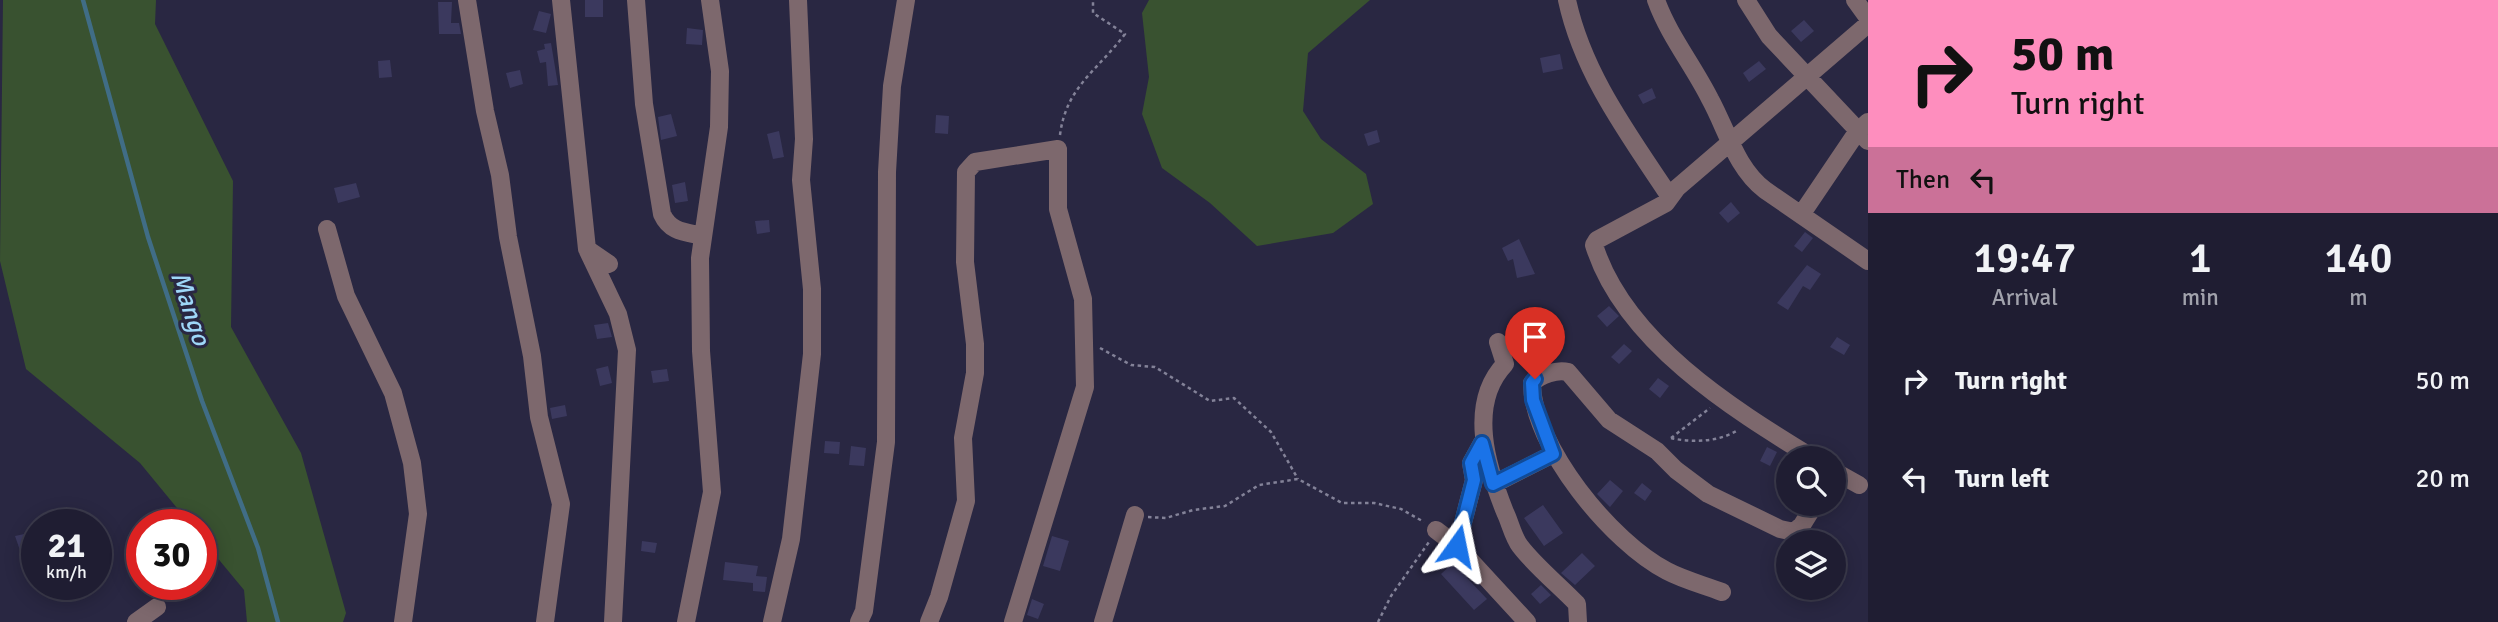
<!DOCTYPE html>
<style>
body{margin:0;font-family:Signika,sans-serif;background:#27263a;color:#f1f3f6;height:100vh;display:flex;flex-direction:column;font-size:26px;white-space:nowrap}
*{box-sizing:border-box;margin:0}
p{font-size:23px;color:#a1a2ac}
.icon{flex:none;width:38px;height:38px;fill:none;stroke:currentColor;stroke-width:2;stroke-linecap:round;stroke-linejoin:round}
.map{position:relative;flex:1;overflow:hidden}
.sheet{display:flex;flex-direction:column;background:#1f1d32;width:630px}
.sheet>*{flex:none}
.guide{background:#fe8ebe;color:#111;overflow:hidden}
.tools{position:absolute;left:1776px;top:446px;display:grid;gap:14px}
.tools a{display:grid;place-items:center;width:70px;height:70px;border-radius:50%;background:#1f1d32;box-shadow:0 4px 18px #0003,0 0 0 2px #3c3b4d;font-size:35px}
.speed{position:absolute;left:21px;top:509px;display:flex;gap:14px;font-size:35px;font-weight:700;text-align:center}
.speed>*{display:grid;place-content:center;width:91px;height:91px;border-radius:50%;background:#1f1d32;box-shadow:0 4px 18px #0003,0 0 0 2px #3c3b4d;line-height:1}
.speed small{font-size:18px;font-weight:400}
.speed .limit{border:10px solid #d22;background:#fff;color:#111}
.pin{position:absolute;display:grid;place-items:center;width:60px;height:60px;color:#fff;margin:-72px -30px;border-radius:50% 50% 50% 0;rotate:-45deg;box-shadow:0 0 7px #0007}
.pin .icon{rotate:45deg}
.me{position:absolute;width:77px;margin:-38px;rotate:12deg;stroke-linejoin:round;filter:drop-shadow(0 0 5px #0008)}
.turn{display:flex;align-items:center;gap:24px;height:147px;padding:0 28px;font-size:32px}
.turn .icon{width:91px;height:91px;stroke-width:2.5}
.turn b{display:block;font-size:49px;line-height:60px}
.then{display:flex;align-items:center;height:66px;padding:0 28px;background:#0003;gap:14px;font-size:26px}
.eta{display:flex;justify-content:space-evenly;align-items:center;height:119px;text-align:center}
.eta b{font-size:42px;font-weight:600;line-height:49px}
ul{padding:0;list-style:none}
li{display:flex;align-items:center;gap:21px;height:98px;padding:0 28px}
li div{flex:1}
li b{display:block;font-size:26px}
li em{font-style:normal}
main{display:flex;flex:1;min-height:0}
.map>svg:first-child{display:block}
.green{fill:#395230}
.lines{fill:none;stroke-linecap:round;stroke-linejoin:round}
.stream{stroke:#406d86;stroke-width:4.5}
.building{fill:#3b395e}
.path{stroke:#838298;stroke-width:2.5;stroke-dasharray:3.5 3.5;stroke-linecap:butt}
.minor{stroke:#7d686d;stroke-width:18}
.route-casing{stroke:#114b97;stroke-width:18}
.route{stroke:#1a73e8;stroke-width:12}
.labels{text-anchor:middle;stroke-width:6;stroke-linejoin:round;paint-order:stroke}
.water-label{font-size:26px;font-style:italic;fill:#9ed7f8;stroke:#292742}
</style>
<main>
<div class="map">
<svg width="1868" height="622" viewBox="0 0 1868 622">
<rect width="100%" height="100%" fill="#292742"/>
<!-- green -->
<path class="green" d="M3,0H156L155,24L233,181L231,327L301,453L346,613L343,622H247L244,590L201,538V525H191L140,463L26,369L0,261Z
M1149,0H1370L1308,53L1303,111L1321,139L1366,174L1373,204L1333,233L1257,246L1210,203L1162,168L1142,114L1149,77L1142,13Z"/>
<g class="lines">
<!-- stream -->
<path class="stream" d="M83,0L148,237L202,401L258,548L278,622"/>
</g>
<!-- building -->
<path class="building" d="M585,0H603V17H585Z
M438,2H452L451,23H459L461,34H439Z
M539,11L551,14L546,33L533,30Z
M1804,20L1814,31L1801,42L1791,31Z
M687,28L703,30L702,45L686,44Z
M551,43L558,85L548,86L546,62L540,63L537,51L545,49L544,44Z
M1560,54L1563,69L1543,73L1540,58Z
M390,60L392,77L379,78L378,61Z
M1759,61L1766,69L1749,82L1743,73Z
M520,70L523,84L510,88L506,73Z
M1652,88L1656,98L1643,104L1638,95Z
M671,114L677,136L661,140L658,117Z
M936,115L949,116L948,134L935,133Z
M1377,130L1380,142L1368,146L1364,134Z
M779,131L784,157L773,159L767,134Z
M685,182L688,201L675,203L672,185Z
M356,183L360,197L338,203L334,188Z
M1731,202L1740,213L1728,223L1719,213Z
M769,220L770,232L757,234L755,221Z
M1805,232L1813,238L1802,252L1794,246Z
M1519,239L1535,274L1517,278L1513,259L1508,261L1502,248Z
M1807,265L1821,274L1810,290L1803,286L1788,310L1777,303Z
M1609,306L1619,316L1607,327L1597,316Z
M608,323L612,337L597,339L594,325Z
M1837,337L1850,345L1844,355L1830,347Z
M1624,344L1632,351L1619,364L1611,357Z
M608,366L612,383L600,386L596,369Z
M667,369L669,381L653,383L651,371Z
M1658,378L1669,386L1660,398L1649,389Z
M565,405L567,416L552,419L550,408Z
M825,441L840,442L839,454L824,453Z
M851,446L866,448L864,466L849,465Z
M1767,447L1777,452L1770,466L1760,461Z
M1610,480L1623,491L1610,507L1597,494Z
M1642,483L1652,491L1645,501L1634,493Z
M1543,505L1563,533L1544,546L1524,518Z
M29,533L32,546L37,545V556L23,559L15,536Z
M1052,536L1069,541L1060,571L1043,566Z
M642,541L657,543L655,553L641,551Z
M1582,553L1595,566L1575,585L1561,573Z
M725,562L758,566L756,576L767,577L765,592L753,591V583L723,580Z
M1453,563L1487,599L1474,610L1441,574Z
M1541,585L1551,595L1540,604L1531,594Z
M1032,599L1044,604L1038,619L1027,615Z"/>
<g class="lines">
<!-- path -->
<path class="path" d="M1060,135C1066,87 1097,71 1125,34L1093,13V0
M1100,348L1131,365L1155,367L1210,401L1234,398L1271,432L1298,479
M1671,438C1692,443 1719,442 1738,430
M1671,438L1710,408
M1148,517L1166,518L1193,510L1225,506L1259,485L1298,479L1342,503H1374L1401,509L1424,522
M1378,622L1391,596L1429,542"/>
<!-- minor -->
<path class="minor" d="M467,0L485,111L500,175L508,237L532,356L539,417L561,504L545,622
M561,0L587,249L609,264
M636,0L644,104L662,214C670,232 685,232 703,236
M1567,0C1583,74 1629,135 1670,197
M1656,0C1669,36 1693,65 1710,99C1727,130 1736,168 1765,190L1868,261
M1746,0L1769,36L1868,141
M1855,0L1868,18
M1801,215L1857,132L1868,122
M327,229L346,296L393,393L412,463L418,514L403,622
M587,249L618,314L627,350L613,622
M1498,342L1505,364C1467,404 1487,467 1505,512C1510,522 1513,537 1520,546C1536,567 1559,585 1577,604L1578,622
M1813,458C1731,408 1624,341 1594,245L1597,240L1666,203L1677,188L1868,24
M1834,471L1859,485
M1494,484L1553,454
M1436,530L1457,546L1527,622
M1457,546L1474,480L1471,463L1482,443
M1722,592C1704,585 1684,580 1667,571C1612,543 1532,446 1532,383C1540,375 1557,369 1568,372L1609,420L1657,451L1676,470L1708,494L1780,529L1794,532L1802,525L1815,504
M136,622L157,607
M686,622L712,492L701,351L700,258L719,127L720,71L710,0
M772,622L791,539L812,354V289L801,180L804,139L798,0
M859,622L864,611L886,442L887,172L892,86L906,0
M929,622L939,597L966,501L963,438L975,373V344L965,262L966,172L975,162L1058,149V209L1083,299L1085,387L1013,622
M1103,622L1135,515"/>
</g>
<g class="lines">
<defs>
<path id="route" d="M1457,546L1474,480L1471,463L1482,443L1493,484L1553,454L1533,400L1532,383L1535,379"/>
</defs>
<!-- route casing -->
<use href="#route" class="route-casing"/>
<!-- route -->
<use href="#route" class="route"/>
</g>
<g class="labels">
<!-- water labels -->
<g class="water-label">
<text transform="translate(191 308) rotate(72)" y="9">Mango</text>
</g>
</g>
</svg>
<div class="tools">
<a><svg class="icon" aria-label="search" viewBox="0 0 24 24"><circle cx="10" cy="10" r="6"/><path d="M15 15l6 6"/></svg></a>
<a><svg class="icon" aria-label="layers" viewBox="0 0 24 24"><path d="M12 4l9 5-9 5-9-5zM3 14l9 5 9-5"/></svg></a>
</div>
<div class="speed"><div>21<small>km/h</small></div><div class="limit">30</div></div>
<div class="pin" style="left:1535px;top:379px;background:#d93025"><svg class="icon" aria-label="arrive" viewBox="0 0 24 24"><path d="M6 21V4h12l-3 4 3 4H6"/></svg></div>
<svg class="me" style="left:1457px;top:546px" viewBox="-20 -20 40 40"><path d="M0-17L14 15 0 8-14 15z" fill="#1a73e8" stroke="#fff" stroke-width="4"/></svg>
</div>
<section class="sheet">
<div class="guide">
<div class="turn"><svg class="icon" aria-label="right" viewBox="0 0 24 24"><path d="M7 20v-9h11M14 6l5 5-5 5"/></svg><div><b>50 m</b>Turn right</div></div>
<div class="then">Then<svg class="icon" aria-label="left" viewBox="0 0 24 24"><path d="M17 20v-9H6M10 6l-5 5 5 5"/></svg></div>
</div>
<div class="eta">
<div><b>19:47</b><p>Arrival</p></div>
<div><b>1</b><p>min</p></div>
<div><b>140</b><p>m</p></div>
</div>
<ul>
<li><svg class="icon" aria-label="right" viewBox="0 0 24 24"><path d="M7 20v-9h11M14 6l5 5-5 5"/></svg><div><b>Turn right</b></div><em>50 m</em></li>
<li><svg class="icon" aria-label="left" viewBox="0 0 24 24"><path d="M17 20v-9H6M10 6l-5 5 5 5"/></svg><div><b>Turn left</b></div><em>20 m</em></li>
</ul>
</section>
</main>
